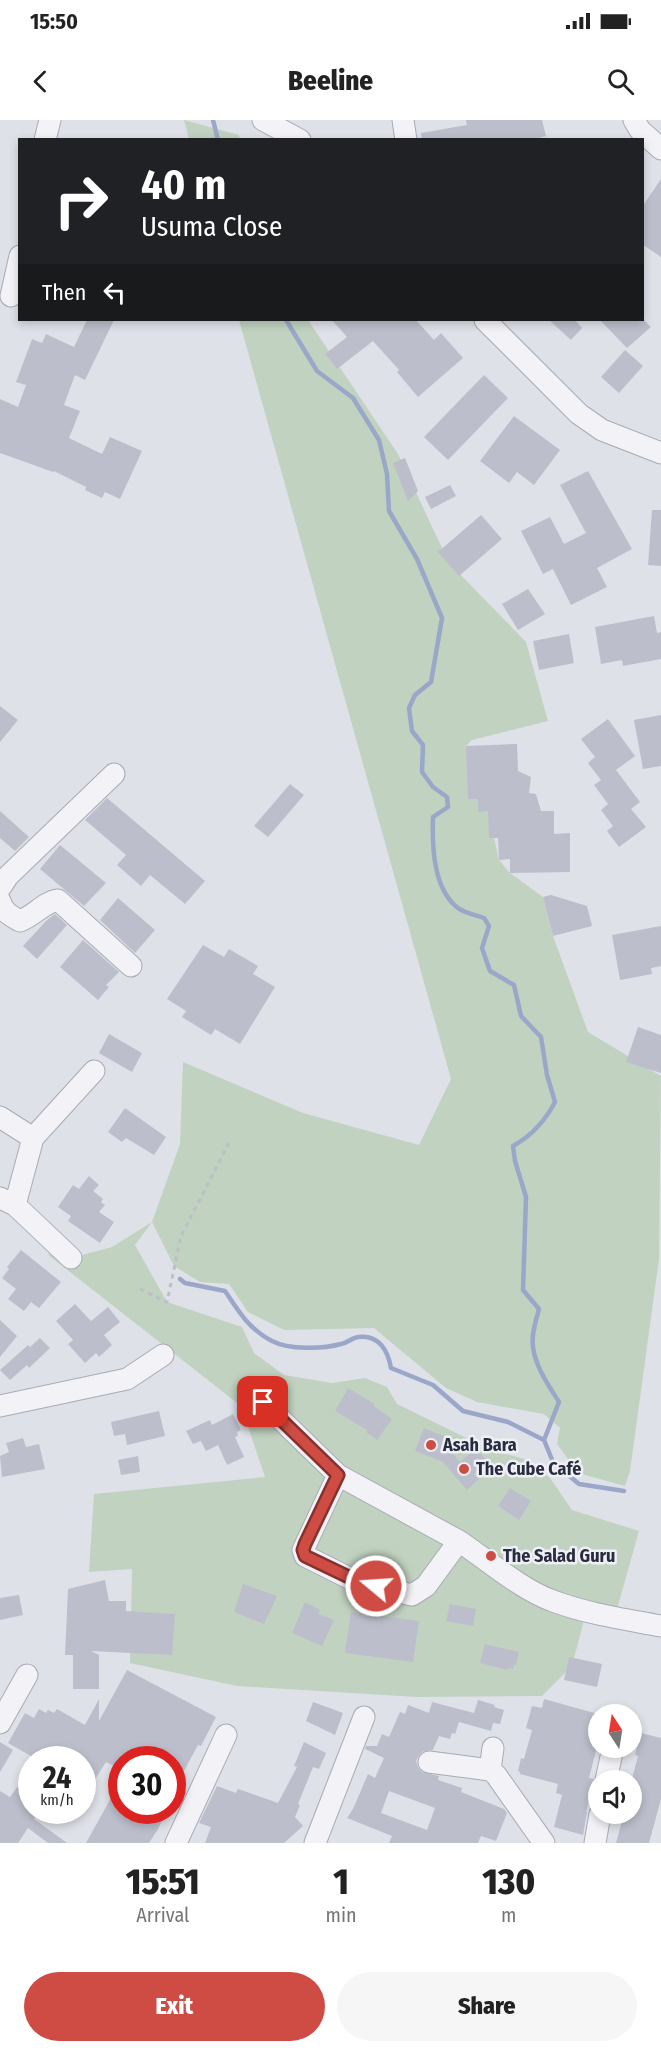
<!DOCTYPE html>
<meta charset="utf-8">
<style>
body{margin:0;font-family:"Fira Sans Condensed",sans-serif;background:#f6f6f6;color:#222;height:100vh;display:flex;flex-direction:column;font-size:22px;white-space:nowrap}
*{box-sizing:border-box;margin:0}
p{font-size:20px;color:#767676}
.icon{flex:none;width:33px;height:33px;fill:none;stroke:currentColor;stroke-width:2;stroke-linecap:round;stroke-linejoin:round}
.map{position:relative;height:1723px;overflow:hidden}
.sheet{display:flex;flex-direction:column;background:#fff;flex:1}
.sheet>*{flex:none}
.hud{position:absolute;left:18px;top:18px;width:626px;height:183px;border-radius:0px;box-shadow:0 3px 9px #0003;background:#202124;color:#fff;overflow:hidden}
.needle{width:39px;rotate:348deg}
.buttons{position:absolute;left:588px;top:1584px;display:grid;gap:12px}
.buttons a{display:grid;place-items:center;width:54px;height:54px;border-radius:50%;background:#fff;box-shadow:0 3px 9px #0003;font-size:30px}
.speed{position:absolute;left:18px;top:1626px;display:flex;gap:12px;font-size:30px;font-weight:700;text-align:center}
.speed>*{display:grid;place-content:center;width:78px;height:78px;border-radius:50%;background:#fff;box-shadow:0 3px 9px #0003;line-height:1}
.speed small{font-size:15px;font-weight:400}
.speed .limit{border:9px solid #d22;background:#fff;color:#111}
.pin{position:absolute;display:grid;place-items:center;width:51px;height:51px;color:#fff;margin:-26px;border-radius:12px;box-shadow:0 3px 9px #0006}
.me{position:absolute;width:66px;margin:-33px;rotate:288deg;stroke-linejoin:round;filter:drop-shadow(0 0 4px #0008)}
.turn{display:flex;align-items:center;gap:21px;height:126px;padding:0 24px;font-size:27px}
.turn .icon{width:78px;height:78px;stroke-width:2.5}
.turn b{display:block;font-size:42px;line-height:51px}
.then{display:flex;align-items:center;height:57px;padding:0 24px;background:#0003;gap:12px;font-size:22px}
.eta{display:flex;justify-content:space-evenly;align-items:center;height:102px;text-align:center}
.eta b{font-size:36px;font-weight:800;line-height:42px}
.primary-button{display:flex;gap:12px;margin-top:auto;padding:12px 24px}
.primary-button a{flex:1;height:69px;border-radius:36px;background:#ce4c44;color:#fff;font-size:24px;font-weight:800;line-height:69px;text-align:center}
.primary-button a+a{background:#f6f6f6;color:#222}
.status{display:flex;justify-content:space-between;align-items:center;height:42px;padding:0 30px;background:#fff;direction:ltr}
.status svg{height:16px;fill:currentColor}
header{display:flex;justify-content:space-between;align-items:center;height:78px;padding:0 24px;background:#fff;font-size:27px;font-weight:800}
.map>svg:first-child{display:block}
.green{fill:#c1d2c0}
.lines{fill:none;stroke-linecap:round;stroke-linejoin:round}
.stream{stroke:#9aa7c8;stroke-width:4.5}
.building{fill:#bcbfcb;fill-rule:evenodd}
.minor-casing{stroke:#a8abb5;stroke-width:23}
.path{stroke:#bdbfc7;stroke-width:3;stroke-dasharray:4.5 4.5;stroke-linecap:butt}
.minor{stroke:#f2f2f7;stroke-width:21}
.route-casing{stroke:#86312c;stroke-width:15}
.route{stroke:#ce4c44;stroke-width:10}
.poi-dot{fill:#ce4c44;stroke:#eef0f6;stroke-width:2}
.labels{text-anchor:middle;stroke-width:5;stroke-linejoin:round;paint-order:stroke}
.poi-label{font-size:18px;font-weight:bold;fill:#282c3f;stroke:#eef0f6;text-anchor:start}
</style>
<div class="status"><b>15:50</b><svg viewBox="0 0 49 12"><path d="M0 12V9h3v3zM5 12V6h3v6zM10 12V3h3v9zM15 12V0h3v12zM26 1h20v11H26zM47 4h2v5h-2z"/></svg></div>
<header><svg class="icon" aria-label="back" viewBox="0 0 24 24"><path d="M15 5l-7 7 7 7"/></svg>Beeline<svg class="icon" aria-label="search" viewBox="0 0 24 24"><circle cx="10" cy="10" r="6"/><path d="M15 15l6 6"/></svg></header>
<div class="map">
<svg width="661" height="1723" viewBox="0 0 661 1723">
<rect width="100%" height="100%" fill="#dfe1e8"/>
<!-- green -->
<path class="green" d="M184,0L239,15L240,19H189Z
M239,200H308L398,334L449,443L526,522L548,601L472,620L466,626L478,679L488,691L499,740L510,753L543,777L553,816L588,912L661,956L659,1139L630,1351L625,1366L578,1353L557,1324L560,1308L544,1294L477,1282L446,1268L374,1208L284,1210L248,1192L229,1164L200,1162L174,1146L152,1102L135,1125L167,1182L242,1207L254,1233L284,1255L332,1263L365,1258L387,1267L397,1284L491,1330L528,1340L550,1358L572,1390L639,1411L612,1507L584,1500L572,1546L542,1576L417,1577L237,1566L130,1543L132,1449L89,1452L94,1374L265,1357L241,1286L47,1134L71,1138L112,1127L152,1102L180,1024L183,942L303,993L419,1025L451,959Z"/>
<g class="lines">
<!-- stream -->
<path class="stream" d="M213,0L218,20
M286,200L317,251L353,278L379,320L387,354L389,391L417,439L442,498L431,562L415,575L409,588L412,611L423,625L422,652L433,667L447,677L448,687L433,697C432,726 433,769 458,788C464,793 476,795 484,798L489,806L482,828L490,851L514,865L521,896L541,917L547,955L555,982C545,1001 533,1015 513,1026L515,1041L526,1077L523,1170L539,1189C536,1201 531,1214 533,1227C535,1246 549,1266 559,1282L544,1320
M180,1159L185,1163L225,1171C238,1191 250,1210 272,1221C289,1230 323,1229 341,1224C347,1223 352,1218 358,1217C379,1214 388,1231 391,1248L433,1265L463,1291L508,1302L544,1320L553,1342L579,1364L624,1371"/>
</g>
<!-- building -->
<path class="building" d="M466,0H542L546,16L532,20H422L421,13L467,5Z
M661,59V137L642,124V87Z
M87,200H114L85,260L75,255L64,285L80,291L69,318L102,334L110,317L142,331L120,379L105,372L102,378L85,370L86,367L54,351L53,352L0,333V279L18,287L26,265L16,262L32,219L42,223L46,214L74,227Z
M332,200H416L434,220L441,213L463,238L418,277L397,252L399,250L373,221L337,249L325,234L347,217Z
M549,200H575L582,208L571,220Z
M600,200H644L651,207L627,228Z
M625,230L643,246L619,273L601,257Z
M484,255L508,278L448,340L424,317Z
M514,296L560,330L534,365L517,352L509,363L480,341Z
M405,338L418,371L408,381L393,343Z
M588,351L632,429L597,448L607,467L571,485L553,449L543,454L521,411L550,397L564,424L586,413L560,365Z
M450,365L456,376L431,389L425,377Z
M652,390H661V446L648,445Z
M481,395L502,419L459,456L438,432Z
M528,469L545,494L518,510L502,484Z
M654,496L657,513L661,512V539L623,546L622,540L601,544L595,507Z
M569,514L574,543L539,550L533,521Z
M0,586L18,600L0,622Z
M661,595V646L643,649L634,600Z
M608,599L635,636L616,650L640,682L631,689L646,707L619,727L607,711L613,706L601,690L608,684L594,665L601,660L588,643L595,637L581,619Z
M517,624L518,651L531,657L529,673L536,674L541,691H554V714L570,713V752L510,753V739L499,740L498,718H489L488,691L478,692V679H468L466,626Z
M290,664L304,675L268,717L254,706Z
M107,678L205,761L185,784L150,755L141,766L117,745L126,735L85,700Z
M0,691L29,717L15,731L0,718Z
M60,725L106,763L84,786L40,749Z
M551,775L587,786L592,806L553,816L543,777Z
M118,778L155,810L135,833L100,800Z
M55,794L67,805L37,839L23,826L47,800Z
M661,806V846L651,848L652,854L620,860L612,815Z
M83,820L119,852L106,865L109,867L98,880L60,847Z
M203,825L224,837L229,829L258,846L253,854L275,867L240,924L215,909L211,915L182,897L186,891L167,879Z
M638,907L661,915V953L626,942Z
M109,914L142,933L132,952L99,933Z
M125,988L166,1017L154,1035L126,1018L122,1022L108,1012Z
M89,1056L99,1065L93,1071L103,1079L101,1082L105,1085L99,1092L114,1102L100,1123L68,1101L71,1096L58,1087L73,1065L79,1069Z
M21,1130L61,1162L39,1188L31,1182L24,1191L8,1179L16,1169L2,1158L9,1149L7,1147Z
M75,1184L91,1201L108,1187L120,1202L104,1215L112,1225L99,1237L96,1233L85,1243L68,1224L73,1220L56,1201Z
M0,1200L17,1216L0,1237Z
M40,1218L50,1228L29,1248L27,1245L10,1260L0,1250L28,1225L30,1227Z
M348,1268L375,1284L374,1286L392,1299L377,1320L366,1312L367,1310L335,1291Z
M159,1291L165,1316L127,1325L125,1314L114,1316L111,1302Z
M233,1294L241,1310L237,1312L238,1316L235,1317L244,1337L227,1345L218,1325L206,1331L201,1321L193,1324L186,1311L210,1300L212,1305Z
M424,1308L448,1318L445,1325L460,1342L476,1328L488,1342L474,1354L479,1359L467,1370L443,1342L415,1331Z
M23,1318L26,1327L39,1324L45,1349L2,1357L0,1336L9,1332L6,1323Z
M138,1336L140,1352L121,1355L118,1340Z
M510,1368L531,1381L519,1400L498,1386Z
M105,1460L109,1481H126V1491L175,1494L172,1535L91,1531L99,1535V1569H73V1535H65L68,1469Z
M243,1464L277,1476L264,1504L234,1492Z
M19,1475L23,1495L0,1500V1478Z
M305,1482L320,1490L318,1494L334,1500L322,1526L292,1513Z
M450,1484L476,1489L473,1506L446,1501Z
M351,1492L419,1501L413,1542L345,1533Z
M485,1524L519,1532L516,1545H514L513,1549L509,1548L508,1550L480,1543Z
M569,1537L602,1544L597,1567L564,1560Z
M127,1550L216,1597L201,1626L198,1625L172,1673V1640H122V1650L106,1642L94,1661L82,1654V1640H38L8,1623L25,1593L34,1598L39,1589L46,1593L48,1590L54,1593L57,1589L85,1605L99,1579V1601Z
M544,1579L598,1594V1623L589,1658L594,1659V1661L586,1692H587L583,1715L554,1707L562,1675L556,1673L558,1664L520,1654V1652L518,1651L521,1638L524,1639L532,1610L526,1608L532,1586L542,1588Z
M478,1580L495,1585L494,1587L504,1590L500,1604L493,1603L491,1611L459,1602L455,1614L452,1613L450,1619L439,1616L433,1630L424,1631L419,1635L416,1641L418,1647L422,1652L439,1656L438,1660L462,1668L461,1672L504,1689L507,1693L496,1721L481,1716L478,1723H389L392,1716L347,1698L353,1689L368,1654L375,1658L384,1638L365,1629L366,1626H377L382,1614L389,1617L400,1592L405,1594L408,1585L429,1593L432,1582L474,1593ZM389,1671L435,1688L427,1710L381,1693Z
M313,1582L343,1593L335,1615L306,1601Z
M641,1613L661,1618V1679L649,1723H616L624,1694H632V1659L638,1636L635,1635Z
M0,1622L13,1630L0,1652Z
M304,1622L326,1633L319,1649L313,1647L298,1684L300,1685L295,1697L303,1706L284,1723H205L211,1707L199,1703L217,1666L236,1673L238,1669L278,1683L297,1647L294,1646Z
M32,1647V1692L37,1695L34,1699L67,1723H48L28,1708L18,1723H0V1671L10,1677Z
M122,1658V1690H167L158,1709L149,1723H86Z"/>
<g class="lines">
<defs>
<path id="minor" d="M263,0L300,20
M403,0L406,20
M634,0L640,10L661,29
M45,20L50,0
M11,176L20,136
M485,200L579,294L602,310L661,333
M0,768L8,756L114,654
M0,781C3,792 11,796 20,801C34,796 44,782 58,780L131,846
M0,997L33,1018
M0,1078L15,1085L71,1138
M15,1085L33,1018L94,951
M263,1282L338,1355L459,1421
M0,1286L127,1259L163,1235
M338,1355L303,1430L305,1436L357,1462L412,1475L426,1466L459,1421C487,1440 522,1470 553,1481C588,1494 624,1499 661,1506
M0,1603L27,1555
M429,1642L490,1650L496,1655L544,1723
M490,1650L493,1628
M606,1660L613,1628
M176,1723L226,1615
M315,1723L364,1597
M595,1723L600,1694"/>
</defs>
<!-- minor casing -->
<use href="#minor" class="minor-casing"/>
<!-- path -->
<path class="path" d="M140,1169L167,1182L181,1116L229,1023"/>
<!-- minor -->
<use href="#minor" class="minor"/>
</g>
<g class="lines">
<defs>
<path id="route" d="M263,1282L338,1355L305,1424L303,1430L305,1436L357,1461L376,1466"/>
</defs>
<!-- route casing -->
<use href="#route" class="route-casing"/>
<!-- route -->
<use href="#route" class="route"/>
</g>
<!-- markers -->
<g class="poi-dot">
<circle cx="431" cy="1325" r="6"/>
<circle cx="464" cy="1349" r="6"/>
<circle cx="491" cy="1436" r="6"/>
</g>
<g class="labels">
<!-- poi labels -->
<g class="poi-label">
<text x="443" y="1331">Asah Bara</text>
<text x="476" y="1355">The Cube Café</text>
<text x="503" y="1442">The Salad Guru</text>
</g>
</g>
</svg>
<div class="buttons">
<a><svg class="needle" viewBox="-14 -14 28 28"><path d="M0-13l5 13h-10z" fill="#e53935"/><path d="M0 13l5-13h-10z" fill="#767676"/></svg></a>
<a><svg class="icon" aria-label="sound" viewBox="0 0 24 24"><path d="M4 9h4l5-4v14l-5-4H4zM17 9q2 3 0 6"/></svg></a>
</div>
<div class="speed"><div>24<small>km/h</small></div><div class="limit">30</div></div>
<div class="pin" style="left:263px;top:1282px;background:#d93025"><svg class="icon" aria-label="arrive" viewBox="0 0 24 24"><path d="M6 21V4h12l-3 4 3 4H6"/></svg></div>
<svg class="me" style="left:376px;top:1466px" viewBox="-20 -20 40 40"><circle r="17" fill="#ce4c44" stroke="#fff" stroke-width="3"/><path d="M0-11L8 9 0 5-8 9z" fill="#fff"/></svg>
<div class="hud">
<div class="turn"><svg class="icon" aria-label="right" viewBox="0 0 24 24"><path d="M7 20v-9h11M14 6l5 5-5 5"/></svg><div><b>40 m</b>Usuma Close</div></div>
<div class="then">Then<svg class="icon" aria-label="left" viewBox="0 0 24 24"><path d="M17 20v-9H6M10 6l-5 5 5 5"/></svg></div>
</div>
</div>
<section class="sheet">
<div class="eta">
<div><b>15:51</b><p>Arrival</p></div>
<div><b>1</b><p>min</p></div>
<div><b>130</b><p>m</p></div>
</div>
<div class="primary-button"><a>Exit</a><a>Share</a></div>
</section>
